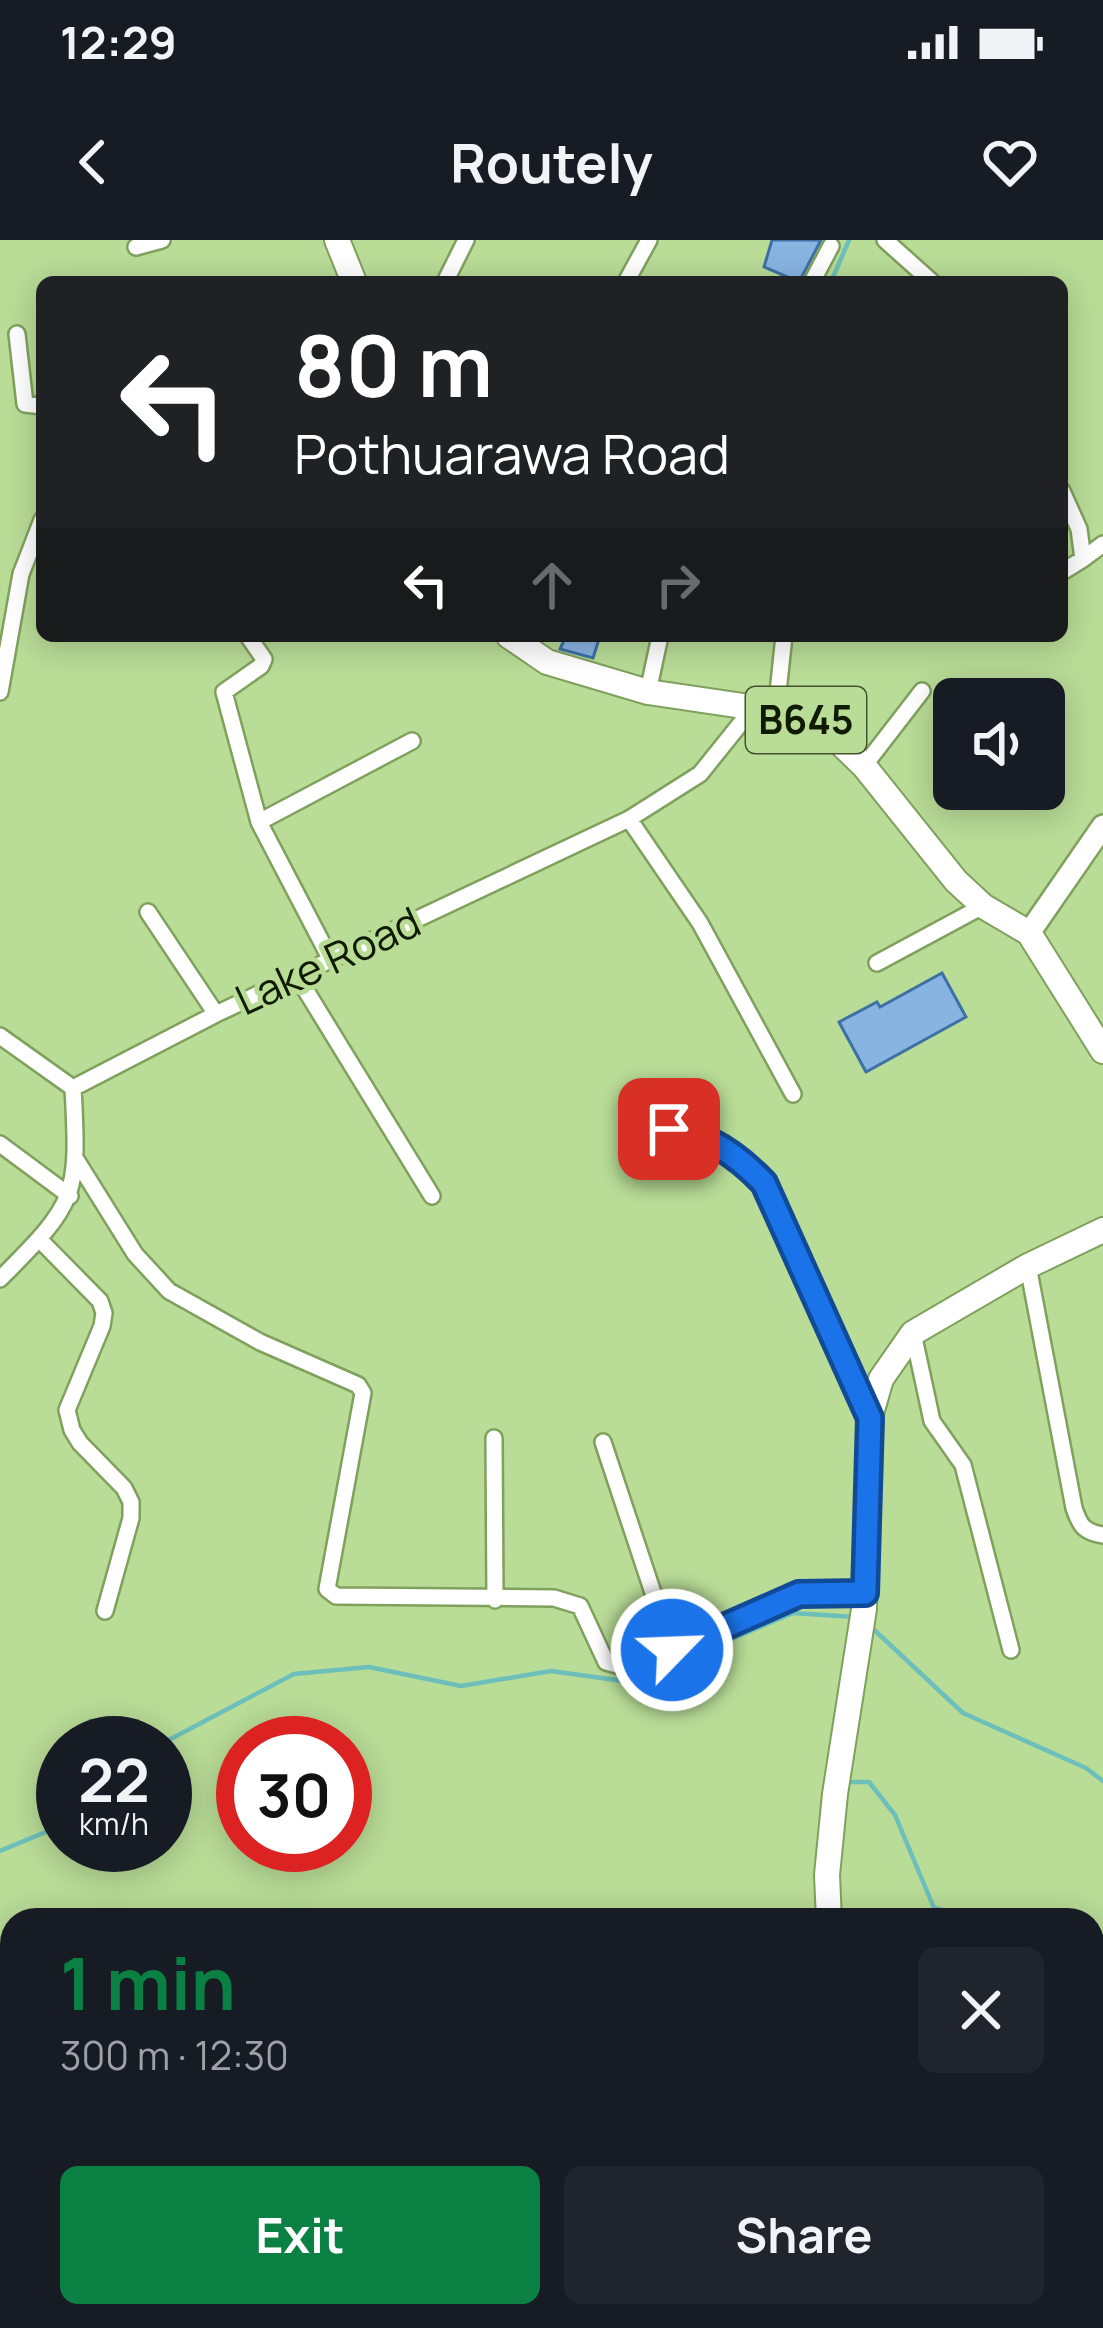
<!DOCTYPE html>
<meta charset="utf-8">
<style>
body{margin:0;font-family:Manrope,sans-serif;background:#20242c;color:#f1f3f6;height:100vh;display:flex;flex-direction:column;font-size:45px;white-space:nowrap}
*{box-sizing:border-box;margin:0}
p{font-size:39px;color:#9ea1a6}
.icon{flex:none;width:66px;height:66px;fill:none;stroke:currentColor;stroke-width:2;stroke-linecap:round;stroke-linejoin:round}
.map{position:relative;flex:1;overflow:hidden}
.details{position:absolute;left:0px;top:1668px;width:1104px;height:420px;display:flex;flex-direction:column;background:#171b24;border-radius:36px 36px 0 0;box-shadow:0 6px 30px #0003}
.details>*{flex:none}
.hud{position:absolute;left:36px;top:36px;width:1032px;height:366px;border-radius:18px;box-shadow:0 6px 30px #0003;background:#202124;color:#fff;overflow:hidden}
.tools{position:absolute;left:933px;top:438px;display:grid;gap:24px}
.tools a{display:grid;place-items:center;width:132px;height:132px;border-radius:18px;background:#171b24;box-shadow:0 6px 30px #0003;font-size:60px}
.speed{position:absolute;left:36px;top:1476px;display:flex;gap:24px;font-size:60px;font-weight:700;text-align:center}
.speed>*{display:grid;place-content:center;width:156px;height:156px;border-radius:50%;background:#171b24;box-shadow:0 6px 30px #0003;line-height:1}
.speed small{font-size:30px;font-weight:400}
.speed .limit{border:18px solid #d22;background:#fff;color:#111}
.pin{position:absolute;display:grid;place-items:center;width:102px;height:102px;color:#fff;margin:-51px;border-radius:24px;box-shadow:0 6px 18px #0006}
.me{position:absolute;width:132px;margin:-66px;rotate:66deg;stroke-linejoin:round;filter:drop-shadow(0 0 9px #0008)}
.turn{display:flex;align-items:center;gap:42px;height:252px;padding:0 60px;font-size:54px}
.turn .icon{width:156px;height:156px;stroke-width:2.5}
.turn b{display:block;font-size:84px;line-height:102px}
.lanes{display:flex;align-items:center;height:114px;padding:0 60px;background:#0003;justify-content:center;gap:60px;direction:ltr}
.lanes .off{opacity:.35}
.round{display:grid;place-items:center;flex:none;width:126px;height:126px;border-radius:18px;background:#20242c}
.headline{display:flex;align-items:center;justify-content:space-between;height:204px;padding:0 60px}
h1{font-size:72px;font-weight:700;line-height:90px;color:#0b8043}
.cta{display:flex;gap:24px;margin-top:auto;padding:24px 60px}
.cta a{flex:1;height:138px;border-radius:18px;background:#0b8043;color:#fff;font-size:48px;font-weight:700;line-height:138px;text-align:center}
.cta a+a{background:#20242c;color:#f1f3f6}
.status{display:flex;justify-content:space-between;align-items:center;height:84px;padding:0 60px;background:#171b24;direction:ltr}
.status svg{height:33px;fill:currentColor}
header{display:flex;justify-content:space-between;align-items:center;height:156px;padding:0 60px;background:#171b24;font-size:54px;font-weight:700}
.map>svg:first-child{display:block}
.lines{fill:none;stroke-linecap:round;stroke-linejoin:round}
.stream{stroke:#6cbfba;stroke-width:4.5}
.canal{stroke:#6cbfba;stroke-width:16}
.building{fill:#88b4e2;stroke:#3d71a5;stroke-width:3}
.street-casing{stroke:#80a05e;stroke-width:20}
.secondary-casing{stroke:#80a05e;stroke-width:26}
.primary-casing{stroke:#80a05e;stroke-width:28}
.street{stroke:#fff;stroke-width:15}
.secondary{stroke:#fff;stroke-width:21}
.primary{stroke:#fff;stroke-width:24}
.route-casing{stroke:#114b97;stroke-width:30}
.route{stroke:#1a73e8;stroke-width:21}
.labels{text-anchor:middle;stroke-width:10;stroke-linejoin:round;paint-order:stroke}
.shield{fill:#b9dc97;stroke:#42552f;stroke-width:3}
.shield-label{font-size:39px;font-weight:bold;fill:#0f1b02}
.street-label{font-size:42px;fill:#0f1b02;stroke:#b9dc97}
</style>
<div class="status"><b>12:29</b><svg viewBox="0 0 49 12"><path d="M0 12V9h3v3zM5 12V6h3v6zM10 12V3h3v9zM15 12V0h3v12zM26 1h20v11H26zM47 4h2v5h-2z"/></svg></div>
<header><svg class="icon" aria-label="back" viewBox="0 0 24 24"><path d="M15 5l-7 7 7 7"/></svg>Routely<svg class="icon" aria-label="heart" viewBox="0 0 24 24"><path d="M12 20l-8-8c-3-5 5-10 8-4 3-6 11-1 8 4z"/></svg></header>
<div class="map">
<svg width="1103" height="2088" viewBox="0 0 1103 2088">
<rect width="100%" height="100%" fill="#b9dc97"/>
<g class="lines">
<!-- stream -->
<path class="stream" d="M831,42L849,0
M869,1385L963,1473L1086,1528L1103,1541
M163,1503L294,1434L369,1427L461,1446L551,1431L630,1442L793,1373L854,1377
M846,1542H869L895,1575L934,1668L954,1673
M0,1611L53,1589L63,1580
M950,1680L954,1673L980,1680
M1092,1706L1103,1707"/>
<!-- canal -->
<path class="canal" d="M0,1887L12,1875
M0,2069L12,2056"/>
</g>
<!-- building -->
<path class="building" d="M772,0H821L799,42L764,27Z
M566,396H600L593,418L560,409Z
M942,733L966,777L866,832L839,782L877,762L880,767Z"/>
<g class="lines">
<defs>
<path id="street" d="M885,0L932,42
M136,7L162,0
M445,42L466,0
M626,42L649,0
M812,42L831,6
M17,94L25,164L42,166
M1062,251L1079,289L1083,319L1062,332
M1083,319L1103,304
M248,396L264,419L261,426L224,452L259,582L331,720
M0,452L21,334L42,280
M648,452L660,396
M776,471L784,396
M864,526L922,451
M629,579L700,683L793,854
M259,582L412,501
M148,672L216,774
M877,723L983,666
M297,736L432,956
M0,796L73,848
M669,889C707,893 738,915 764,942L870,1176
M0,904L70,956
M77,921L135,1014L169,1051L260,1102L358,1145L363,1153L327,1349L336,1356L554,1358L580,1366L606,1422L632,1429L799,1354L865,1353
M40,1000L100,1061L104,1073L102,1086L67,1170L72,1190L80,1203L124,1248L131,1262V1278L105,1371
M1028,1026L1074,1268C1080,1286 1084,1292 1103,1295
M0,1039C77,962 79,957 73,848L216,774L629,579L700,534L753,468
M913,1093L932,1181L963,1225L1011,1410
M494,1198L495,1360
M603,1202L672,1410
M1092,1925L1103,1938
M331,2082L342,2088
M998,2088L1010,2076"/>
<path id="secondary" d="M1029,693L1103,586"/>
<path id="primary" d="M337,0L354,42
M509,396L547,422L648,452L776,471L806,480L838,501L864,526L956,641L983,666L1029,693L1103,811
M829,1680L827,1635L835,1554L864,1369L870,1177L881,1139L913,1093L1028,1026L1103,990
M833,2088L836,2076"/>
</defs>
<!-- street casing -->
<use href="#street" class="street-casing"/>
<!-- secondary casing -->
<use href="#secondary" class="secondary-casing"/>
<!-- primary casing -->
<use href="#primary" class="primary-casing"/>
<!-- street -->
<use href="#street" class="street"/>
<!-- secondary -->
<use href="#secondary" class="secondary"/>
<!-- primary -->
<use href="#primary" class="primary"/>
</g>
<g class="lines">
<defs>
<path id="route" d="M669,889C707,893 738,916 764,943L870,1178L865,1353L799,1354L672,1410"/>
</defs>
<!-- route casing -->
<use href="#route" class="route-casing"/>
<!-- route -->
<use href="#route" class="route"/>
</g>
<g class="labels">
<!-- shield labels -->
<rect class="shield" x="746" y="447" width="120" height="66" rx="9"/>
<g class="shield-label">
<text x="806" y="494">B645</text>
</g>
<!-- street labels -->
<g class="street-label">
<text transform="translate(328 721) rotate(-25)" y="15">Lake Road</text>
</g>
</g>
</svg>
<div class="tools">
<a><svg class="icon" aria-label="sound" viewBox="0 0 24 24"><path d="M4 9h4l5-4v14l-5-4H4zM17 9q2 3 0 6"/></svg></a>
</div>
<div class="speed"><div>22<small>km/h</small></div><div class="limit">30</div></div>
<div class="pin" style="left:669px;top:889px;background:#d93025"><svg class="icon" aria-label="arrive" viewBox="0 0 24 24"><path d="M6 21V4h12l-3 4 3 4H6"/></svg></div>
<svg class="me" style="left:672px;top:1410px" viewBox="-20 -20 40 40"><circle r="17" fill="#1a73e8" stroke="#fff" stroke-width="3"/><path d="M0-11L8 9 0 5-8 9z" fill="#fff"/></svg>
<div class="hud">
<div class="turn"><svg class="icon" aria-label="left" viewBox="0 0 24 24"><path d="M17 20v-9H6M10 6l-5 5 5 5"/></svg><div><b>80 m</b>Pothuarawa Road</div></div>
<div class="lanes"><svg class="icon" aria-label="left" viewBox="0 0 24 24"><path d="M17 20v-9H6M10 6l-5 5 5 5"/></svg><svg class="icon off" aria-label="ahead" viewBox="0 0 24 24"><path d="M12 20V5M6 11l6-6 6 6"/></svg><svg class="icon off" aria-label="right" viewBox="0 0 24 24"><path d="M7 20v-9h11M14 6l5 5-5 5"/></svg></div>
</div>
<section class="details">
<div class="headline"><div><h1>1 min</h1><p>300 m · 12:30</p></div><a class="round"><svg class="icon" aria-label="close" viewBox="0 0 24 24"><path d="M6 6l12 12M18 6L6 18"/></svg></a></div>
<div class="cta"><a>Exit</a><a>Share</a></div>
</section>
</div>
